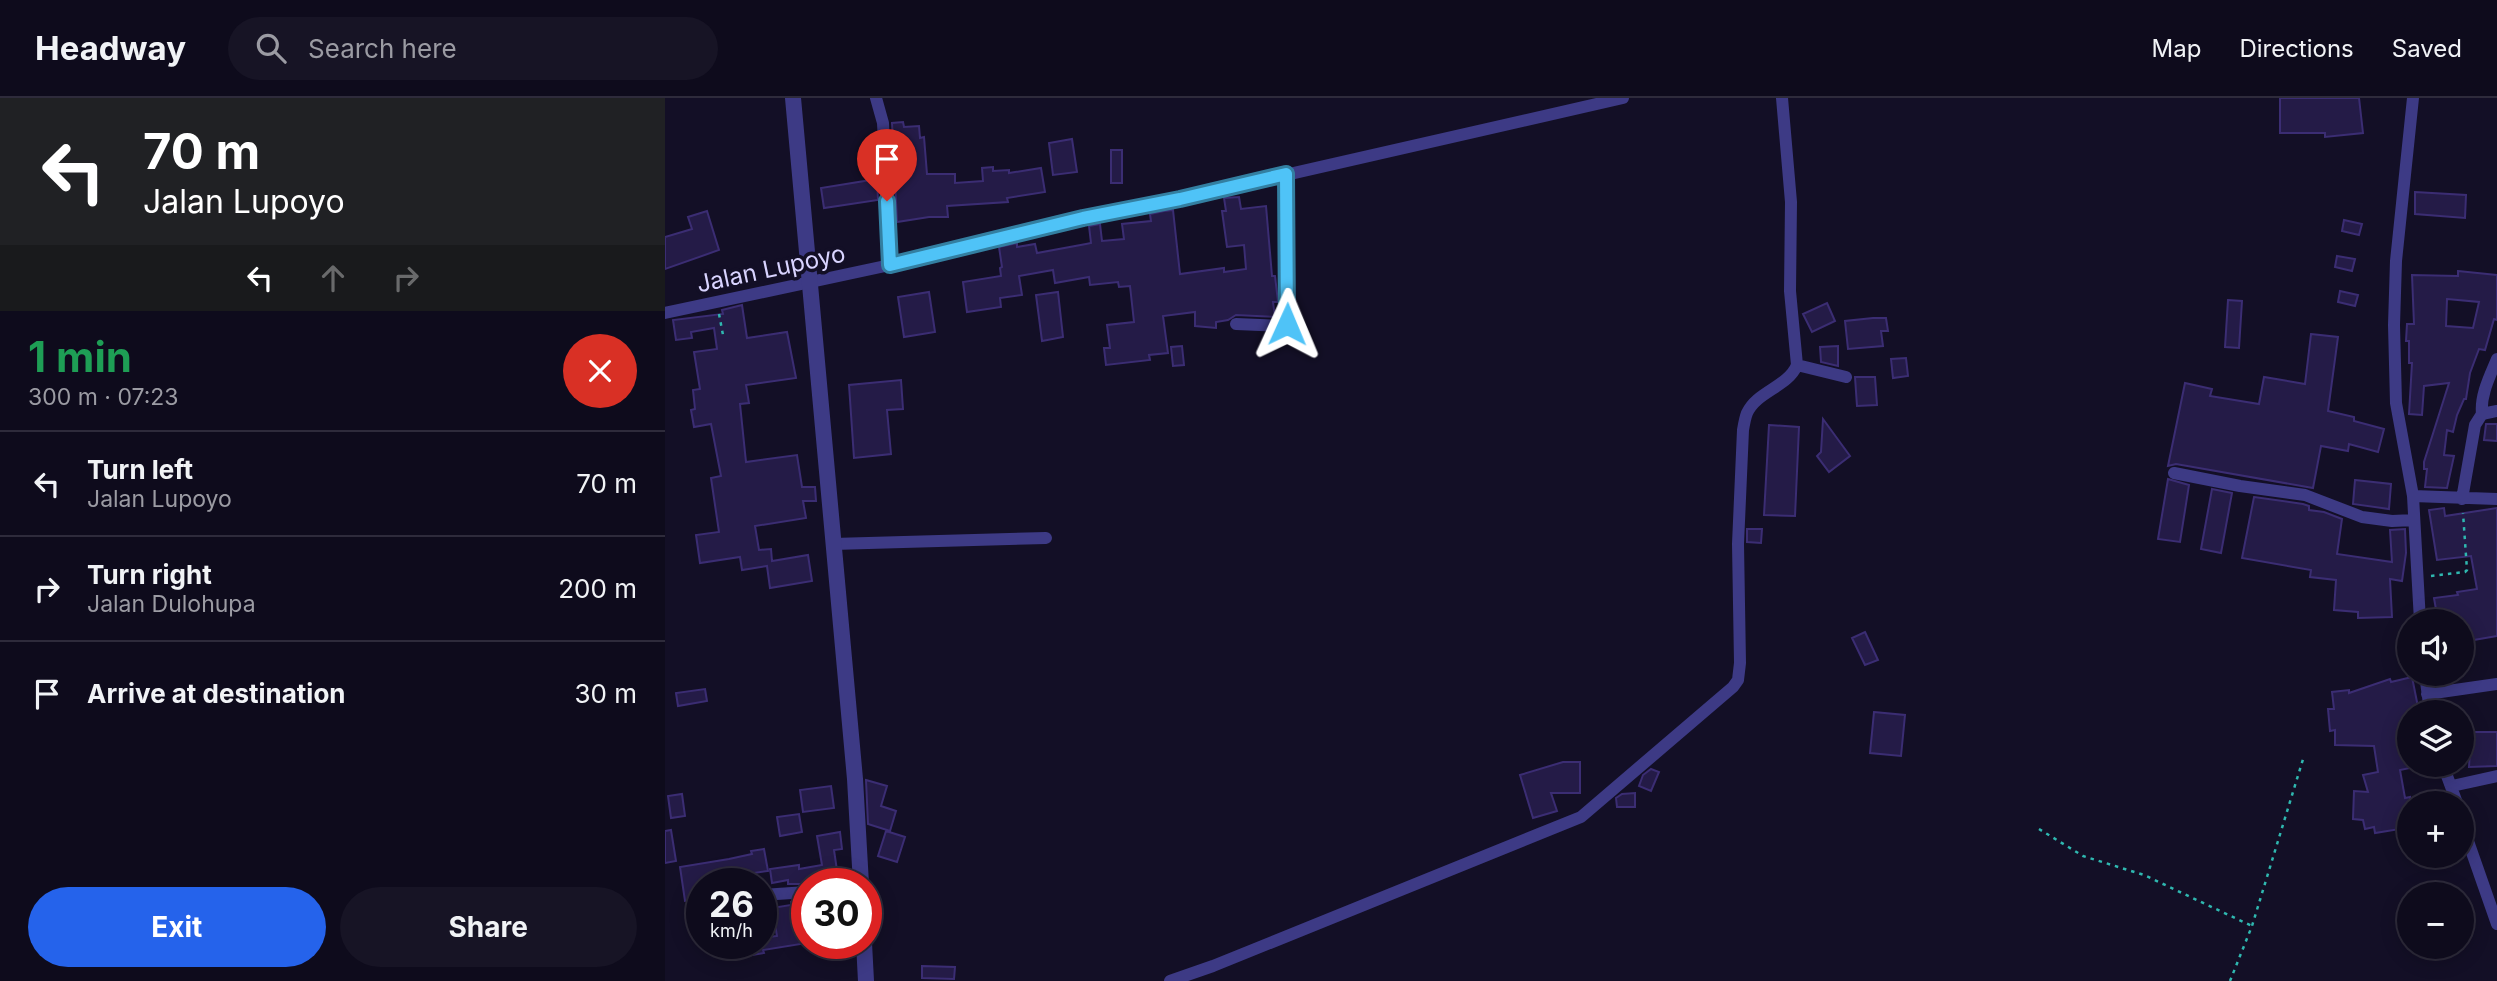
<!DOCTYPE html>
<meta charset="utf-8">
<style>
body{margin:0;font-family:Inter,sans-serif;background:#171425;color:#f1f3f6;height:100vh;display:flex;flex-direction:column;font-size:26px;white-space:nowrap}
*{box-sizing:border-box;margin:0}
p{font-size:23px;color:#9b9ba3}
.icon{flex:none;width:38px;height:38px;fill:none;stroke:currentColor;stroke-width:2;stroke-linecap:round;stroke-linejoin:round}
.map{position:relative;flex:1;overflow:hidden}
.panel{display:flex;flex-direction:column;background:#0e0b1c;width:665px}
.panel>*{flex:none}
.hud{background:#202124;color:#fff;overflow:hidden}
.tools{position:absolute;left:1732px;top:511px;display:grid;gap:14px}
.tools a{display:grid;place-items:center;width:77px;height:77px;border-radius:50%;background:#0e0b1c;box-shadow:0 4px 18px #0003,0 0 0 2px #2e2b3b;font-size:35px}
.speed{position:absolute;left:21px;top:770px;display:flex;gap:14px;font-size:35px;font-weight:700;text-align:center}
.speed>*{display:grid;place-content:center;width:91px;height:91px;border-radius:50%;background:#0e0b1c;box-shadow:0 4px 18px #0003,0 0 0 2px #2e2b3b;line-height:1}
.speed small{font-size:18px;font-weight:400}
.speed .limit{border:10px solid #d22;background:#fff;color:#111}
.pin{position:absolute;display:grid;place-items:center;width:60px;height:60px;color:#fff;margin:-72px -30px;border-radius:50% 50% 50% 0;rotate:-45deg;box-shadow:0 0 7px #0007}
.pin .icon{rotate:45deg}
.me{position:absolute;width:77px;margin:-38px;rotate:1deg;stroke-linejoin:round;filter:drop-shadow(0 0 5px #0008)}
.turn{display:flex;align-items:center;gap:24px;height:147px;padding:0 28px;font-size:32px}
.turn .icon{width:91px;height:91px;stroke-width:2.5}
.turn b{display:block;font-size:49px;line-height:60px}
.lanes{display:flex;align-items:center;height:66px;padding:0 28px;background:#0003;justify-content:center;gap:35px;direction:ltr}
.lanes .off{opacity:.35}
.round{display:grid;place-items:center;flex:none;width:74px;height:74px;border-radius:37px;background:#171425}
.summary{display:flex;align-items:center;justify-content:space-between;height:119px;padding:0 28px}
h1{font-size:42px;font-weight:700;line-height:52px;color:#1e9e55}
.button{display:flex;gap:14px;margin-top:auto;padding:14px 28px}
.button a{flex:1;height:80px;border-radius:42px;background:#2563eb;color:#fff;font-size:28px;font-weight:700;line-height:80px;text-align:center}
.button a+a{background:#171425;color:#f1f3f6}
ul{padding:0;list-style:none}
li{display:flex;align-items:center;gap:21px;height:105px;padding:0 28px;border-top:2px solid #2e2b3b}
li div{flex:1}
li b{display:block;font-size:26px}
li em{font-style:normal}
header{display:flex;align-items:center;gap:42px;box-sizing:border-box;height:98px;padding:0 35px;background:#0e0b1c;border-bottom:2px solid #2e2b3b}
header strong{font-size:33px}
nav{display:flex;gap:38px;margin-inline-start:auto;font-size:24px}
.search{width:490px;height:63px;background:#171425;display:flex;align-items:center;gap:18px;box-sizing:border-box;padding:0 24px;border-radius:38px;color:#9b9ba3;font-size:26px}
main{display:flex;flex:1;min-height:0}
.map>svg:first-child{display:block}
.building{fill:#241b47;stroke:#3b2d73;stroke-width:2;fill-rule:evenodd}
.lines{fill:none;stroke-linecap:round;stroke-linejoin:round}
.path{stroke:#2fb8b0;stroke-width:2.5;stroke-dasharray:3.5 5;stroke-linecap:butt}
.minor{stroke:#3d3a85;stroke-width:12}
.tertiary{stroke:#3d3a85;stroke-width:16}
.route-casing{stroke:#337fa1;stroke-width:18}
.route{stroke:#4fc3f7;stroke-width:12}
.labels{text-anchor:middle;stroke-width:7;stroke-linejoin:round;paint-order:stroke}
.street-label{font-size:24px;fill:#d9d4ff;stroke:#130f26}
</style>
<header>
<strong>Headway</strong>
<div class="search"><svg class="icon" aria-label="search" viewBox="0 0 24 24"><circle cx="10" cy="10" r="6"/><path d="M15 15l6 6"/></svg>Search here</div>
<nav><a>Map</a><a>Directions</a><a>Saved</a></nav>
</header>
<main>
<section class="panel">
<div class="hud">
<div class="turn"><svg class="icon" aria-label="left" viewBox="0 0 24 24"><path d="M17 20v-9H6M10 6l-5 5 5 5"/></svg><div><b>70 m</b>Jalan Lupoyo</div></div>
<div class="lanes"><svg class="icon" aria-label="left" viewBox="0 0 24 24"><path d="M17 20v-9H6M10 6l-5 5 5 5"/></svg><svg class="icon off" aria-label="ahead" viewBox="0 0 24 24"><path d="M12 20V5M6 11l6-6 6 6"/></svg><svg class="icon off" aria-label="right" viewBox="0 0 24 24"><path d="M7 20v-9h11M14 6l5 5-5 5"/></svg></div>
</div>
<div class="summary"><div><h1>1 min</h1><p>300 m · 07:23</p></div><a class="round" style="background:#d93025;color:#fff"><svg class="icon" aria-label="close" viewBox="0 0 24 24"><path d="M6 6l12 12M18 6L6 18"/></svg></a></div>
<ul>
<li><svg class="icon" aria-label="left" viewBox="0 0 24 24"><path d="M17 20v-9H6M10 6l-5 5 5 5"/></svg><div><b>Turn left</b><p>Jalan Lupoyo</p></div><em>70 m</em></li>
<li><svg class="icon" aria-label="right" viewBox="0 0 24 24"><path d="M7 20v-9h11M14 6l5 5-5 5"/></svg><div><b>Turn right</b><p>Jalan Dulohupa</p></div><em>200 m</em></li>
<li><svg class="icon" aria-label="arrive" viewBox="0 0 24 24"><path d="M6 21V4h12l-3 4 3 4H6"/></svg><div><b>Arrive at destination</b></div><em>30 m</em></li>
</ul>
<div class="button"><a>Exit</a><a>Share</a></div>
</section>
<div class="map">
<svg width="1832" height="883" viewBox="0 0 1832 883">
<rect width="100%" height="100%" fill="#130f26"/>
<!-- building -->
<path class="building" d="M1615,0H1694L1698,35L1660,39V35H1615Z
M238,24L239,29L254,28L255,40L259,39L262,76H290V85L318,83L317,70L328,69V73L344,72V75L376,70L380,94L342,100L343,104L282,108L283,119H264L232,124L227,25Z
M407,41L412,74L388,77L384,45Z
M446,52H457V85H446Z
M212,81L213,102L159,110L156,90Z
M1750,94L1801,97L1800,120L1750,116Z
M574,99L576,111L601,108L607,178H610L613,204H608L610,219L571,217L563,222L551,224V230L530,228V214L498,218L503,255L484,257L485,262L441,267L439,250H445L442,227L469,224L465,188L454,189L453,184L425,187L424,179L390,185L388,172L354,178L357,197L335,200L336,209L302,214L298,184L336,178L335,170L337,169L334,149L352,145V149L370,146L372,155L421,146L426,145L424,128L435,126L437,143L459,141L457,126L486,123L485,116L499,113L508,112L515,176L559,170V174L581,171L579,147L562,149L557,113H561L559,100Z
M42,113L54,152L0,171V139L27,131L23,119Z
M1679,122L1697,126L1694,137L1677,133Z
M1672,158L1690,161L1687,173L1670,169Z
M1793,173L1832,177V222L1829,221L1820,252L1814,251L1805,275L1801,301H1799L1792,317L1788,334L1782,332L1779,357L1789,358L1782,390L1760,389L1762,371H1759V364L1784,285L1759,288L1757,317L1744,316L1747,265H1744V243H1741L1742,226H1749L1747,177L1793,178ZM1782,201L1814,204L1808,230L1781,228Z
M1675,193L1693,197L1690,208L1673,204Z
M264,194L270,234L239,239L233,199Z
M393,194L398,239L377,243L371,197Z
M1563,202L1577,203L1574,250L1560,249Z
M1162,205L1170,223L1147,234L1138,216Z
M77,207L82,240L122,234L131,280L81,287L84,305L75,306L81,364L132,357L137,389H150L151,403H138L141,420L90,428L94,452L106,451L107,463L143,457L147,483L105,490L102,468L77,472L75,459L35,465L31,437L54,434L46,380L56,378L46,326L29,329L26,312L30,311L28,292L35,291L29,254L52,251L49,230L26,234L27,240L11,242L8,222L58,216L57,212Z
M1208,220H1221L1223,233H1216L1218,248L1183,251L1180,223Z
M1646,236L1673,239L1663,313L1689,319V323L1719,331L1713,354L1684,346L1683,353L1656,348L1648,390L1511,366L1503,368L1520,285L1547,291L1545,298L1594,306L1599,279L1640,286Z
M517,248L519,267L508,268L506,249Z
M1173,248V268L1156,264L1155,249Z
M1241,260L1243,278L1228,280L1226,261Z
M1190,279H1210L1212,307L1192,308Z
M236,282L238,311L222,312L226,356L189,360L184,287Z
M1158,321L1185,358L1164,374L1152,358L1156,354Z
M1821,326H1832V343L1819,342Z
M1104,327L1134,329L1130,418L1099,417Z
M1503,381L1524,387L1515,444L1493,441Z
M1690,382L1726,386L1724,411L1688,406Z
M1547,391L1567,395L1556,455L1536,451Z
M1589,399L1638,406L1644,408V412L1659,414L1677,421L1672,456L1727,464L1725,432L1740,431L1741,455L1737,483L1725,481L1727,519L1693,520V514L1669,512L1671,482L1645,479L1646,472L1577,460Z
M1779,410L1780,418L1832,410V538L1797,544L1796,520L1773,523L1769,500L1793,497L1792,494L1812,491L1806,458L1772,462L1764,412Z
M1082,431H1097L1096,445L1082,444Z
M1200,534L1213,562L1200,567L1187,540Z
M1747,579L1754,614H1745V618L1737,620L1742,651L1745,650V670L1735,672L1740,700L1745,699V721L1734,723L1735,731L1710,735L1709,729L1700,731L1698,722L1688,721L1689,693L1703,694L1698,677L1713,674L1709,648L1670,647V632L1665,633L1663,611H1669L1667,594L1684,592V595L1725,581L1726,584Z
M40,591L42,603L13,608L11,595Z
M1209,614L1240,617L1236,658L1205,655Z
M1806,634H1832V668L1804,669Z
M898,664H915V695H886L892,713L868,720L855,677Z
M986,671L994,674L986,693L974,688L978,677Z
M201,682L222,688L216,708L231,713L225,733L203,726Z
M166,688L169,710L138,714L135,692Z
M970,695V709H952L951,700L957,696Z
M17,696L20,718L6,720L3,698Z
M134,716L137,734L115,738L112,719Z
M6,732L11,763L0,765V733Z
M221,733L240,739L232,764L213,758Z
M175,734L177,751L169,752L174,786H123V782L107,785L105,771L134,767V771L157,767L152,738Z
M99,751L103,773L82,776L73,773L67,778L60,779L61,786H37V801L20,803L15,769L64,761L87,756L86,753Z
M142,803V845L98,852L99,855L69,860L66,845H96V840L112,838L107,810L126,807V804Z
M257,868L290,869L289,881L257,880Z"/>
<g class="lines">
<!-- path -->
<path class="path" d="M54,216L58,237
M1766,478L1800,474L1802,472L1798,415
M1374,731L1418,758L1479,777L1587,828
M1565,883L1587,828L1639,658"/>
<!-- minor -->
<path class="minor" d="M211,0L218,25L225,167
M1748,0L1731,163L1729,227L1731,305L1748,398L1755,523
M0,215L225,167L418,120L515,101L958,0
M571,226L619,228L624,223L621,76
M1132,267L1181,279
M1817,316C1815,297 1825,278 1832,261
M1509,375L1575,388L1640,397L1697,419L1727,423L1749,422
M1748,398L1832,401
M1797,401L1810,327L1817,316L1832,313
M168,446L381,440
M1760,576L1765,614
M1762,596L1832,586
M1778,667L1792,705
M1787,688L1832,678
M1797,726L1832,826
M75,781L79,786
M96,797L142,794
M505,883L548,868L916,719L1068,589L1073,582L1075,565L1073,446L1078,332C1079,326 1080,320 1082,315C1092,293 1123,289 1132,267L1125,193L1126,104L1117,0"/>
<!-- tertiary -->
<path class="tertiary" d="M128,0L190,681L196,786
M199,845L201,883"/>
</g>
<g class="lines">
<defs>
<path id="route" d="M222,103L225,167L418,120L515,101L621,76L622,226"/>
</defs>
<!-- route casing -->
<use href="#route" class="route-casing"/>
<!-- route -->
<use href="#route" class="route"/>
</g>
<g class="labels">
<!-- street labels -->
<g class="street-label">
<text transform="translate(106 171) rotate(-12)" y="8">Jalan Lupoyo</text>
</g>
</g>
</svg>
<div class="tools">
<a><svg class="icon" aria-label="sound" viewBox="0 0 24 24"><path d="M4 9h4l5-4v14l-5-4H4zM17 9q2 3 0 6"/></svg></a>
<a><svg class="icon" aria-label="layers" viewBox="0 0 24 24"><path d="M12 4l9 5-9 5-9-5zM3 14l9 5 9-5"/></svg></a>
<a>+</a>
<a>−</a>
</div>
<div class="speed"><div>26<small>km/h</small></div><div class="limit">30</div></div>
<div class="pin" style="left:222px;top:103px;background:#d93025"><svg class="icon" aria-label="arrive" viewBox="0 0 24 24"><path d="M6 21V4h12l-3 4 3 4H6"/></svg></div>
<svg class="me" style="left:622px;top:226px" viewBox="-20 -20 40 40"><path d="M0-17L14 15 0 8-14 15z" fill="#4fc3f7" stroke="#fff" stroke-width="4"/></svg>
</div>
</main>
